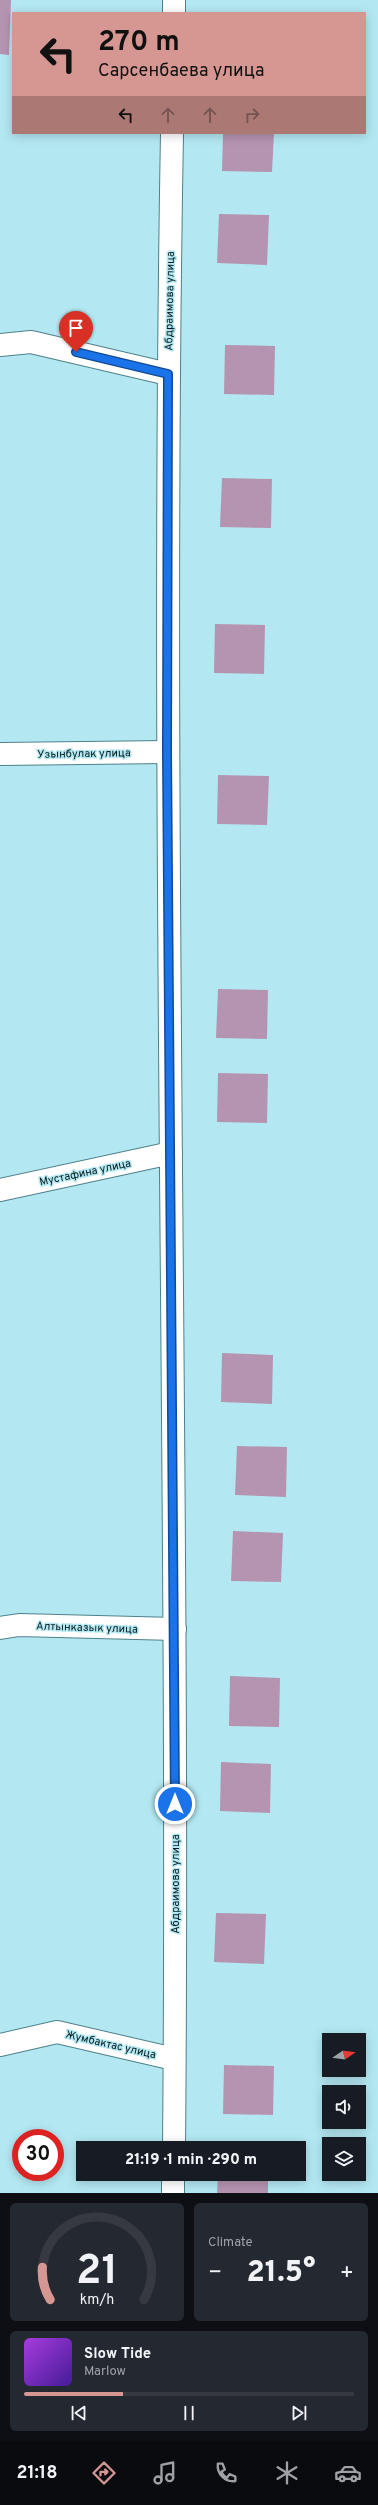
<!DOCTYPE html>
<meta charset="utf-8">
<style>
body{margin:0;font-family:Overpass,sans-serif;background:#242831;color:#f1f3f6;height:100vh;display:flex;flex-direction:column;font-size:15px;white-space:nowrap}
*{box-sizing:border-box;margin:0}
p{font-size:13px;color:#9ea1a6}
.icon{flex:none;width:22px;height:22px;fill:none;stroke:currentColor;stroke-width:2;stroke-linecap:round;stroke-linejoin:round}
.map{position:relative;height:2193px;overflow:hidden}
.sheet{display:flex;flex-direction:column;gap:10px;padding:10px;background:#0d0f14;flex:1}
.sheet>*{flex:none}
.hud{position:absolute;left:12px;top:12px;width:354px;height:122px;border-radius:0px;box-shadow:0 2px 10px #0003;background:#d69792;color:#111;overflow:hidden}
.needle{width:26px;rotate:77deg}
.buttons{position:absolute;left:322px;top:2033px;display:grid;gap:8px}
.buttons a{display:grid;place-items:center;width:44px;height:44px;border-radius:0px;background:#171b24;box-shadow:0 2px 10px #0003;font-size:20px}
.speed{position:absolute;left:12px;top:2129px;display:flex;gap:8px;font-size:20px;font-weight:700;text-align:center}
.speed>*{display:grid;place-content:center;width:52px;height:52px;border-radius:50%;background:#171b24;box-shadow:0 2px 10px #0003;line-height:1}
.speed .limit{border:6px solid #d22;background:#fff;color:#111}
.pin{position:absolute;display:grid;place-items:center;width:34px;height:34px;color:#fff;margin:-41px -17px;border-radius:50% 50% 50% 0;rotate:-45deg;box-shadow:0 0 4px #0007}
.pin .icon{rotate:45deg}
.me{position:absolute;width:44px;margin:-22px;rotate:0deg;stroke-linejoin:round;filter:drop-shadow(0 0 3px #0008)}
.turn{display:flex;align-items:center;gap:14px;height:84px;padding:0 20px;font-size:18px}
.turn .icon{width:52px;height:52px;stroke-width:2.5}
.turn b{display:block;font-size:28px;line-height:34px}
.lanes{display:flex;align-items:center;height:38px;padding:0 20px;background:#0003;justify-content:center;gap:20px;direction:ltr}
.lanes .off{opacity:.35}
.big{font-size:30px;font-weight:800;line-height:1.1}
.sheet .widget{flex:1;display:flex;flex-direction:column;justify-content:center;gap:6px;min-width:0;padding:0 14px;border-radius:6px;background:#242831}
.sheet .dial{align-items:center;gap:0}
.dial svg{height:104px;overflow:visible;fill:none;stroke:#363941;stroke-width:7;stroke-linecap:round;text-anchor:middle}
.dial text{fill:#f1f3f6;stroke:none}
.song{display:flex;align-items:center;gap:12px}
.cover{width:48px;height:48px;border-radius:6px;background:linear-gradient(135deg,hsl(280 70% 55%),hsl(260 70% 35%))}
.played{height:4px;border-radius:2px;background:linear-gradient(90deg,#d69792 30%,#363941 30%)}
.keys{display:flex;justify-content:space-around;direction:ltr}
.heat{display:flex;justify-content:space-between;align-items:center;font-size:22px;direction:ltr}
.sheet .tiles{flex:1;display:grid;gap:10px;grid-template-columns:1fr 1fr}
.widget:last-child{grid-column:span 2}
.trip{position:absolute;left:76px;top:2141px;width:230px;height:40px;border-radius:0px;background:#171b24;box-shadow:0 2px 10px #0003;font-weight:800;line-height:40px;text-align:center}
.menu{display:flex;height:64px;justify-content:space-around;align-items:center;background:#090b0e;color:#9ea1a6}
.menu .icon{width:28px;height:28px}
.menu .selected{color:#d69792}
.menu b{font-size:18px;color:#f1f3f6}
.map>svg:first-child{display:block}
.building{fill:#b594b1}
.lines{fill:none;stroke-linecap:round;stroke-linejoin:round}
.street-casing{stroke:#4e818a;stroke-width:24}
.street{stroke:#fff;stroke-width:22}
.route-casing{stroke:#114b97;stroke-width:10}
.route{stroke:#1a73e8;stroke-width:7}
.labels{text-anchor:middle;stroke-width:3;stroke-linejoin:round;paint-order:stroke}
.street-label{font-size:11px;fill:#051a1e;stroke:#b3e8f2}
</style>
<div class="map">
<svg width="378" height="2193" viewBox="0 0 378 2193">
<rect width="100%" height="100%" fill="#b3e8f2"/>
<g class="building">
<path d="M0 0H11L9 55 0 54Z"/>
<path d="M223 133H274L272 172 222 171Z"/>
<path d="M219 214 269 215 267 265 217 263Z"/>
<path d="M225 345 275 346 274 395 224 394Z"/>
<path d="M222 478 272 479 271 528 220 527Z"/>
<path d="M215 624 265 625 264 674 214 673Z"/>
<path d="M218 775 269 776 267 825 217 824Z"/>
<path d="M218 989 268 990 267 1039 216 1038Z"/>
<path d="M218 1073 268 1074 267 1123 217 1122Z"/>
<path d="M222 1353 273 1355 272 1404 221 1402Z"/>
<path d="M237 1446 287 1447 286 1497 235 1495Z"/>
<path d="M233 1531 283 1533 281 1582 231 1581Z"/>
<path d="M230 1676 280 1678 279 1727 229 1726Z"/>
<path d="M221 1762 271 1764 270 1813 220 1811Z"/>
<path d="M216 1913 266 1914 264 1964 214 1962Z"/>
<path d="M224 2065 274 2066 273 2115 223 2114Z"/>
<path d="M218 2174H268V2193H217Z"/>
</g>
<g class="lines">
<defs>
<g id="street">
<path d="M174 13V0"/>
<path d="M172 133C160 805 180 1476 174 2148"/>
<path d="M0 345 31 342 168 374"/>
<path d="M0 754 167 752"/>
<path d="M0 1190 171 1153"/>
<path d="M0 1628 19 1625 175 1629"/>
<path d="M0 2045 57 2032 174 2059"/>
<path d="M173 2193V2174"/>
</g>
</defs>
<use href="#street" class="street-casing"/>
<use href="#street" class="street"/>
</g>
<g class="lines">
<defs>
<path id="route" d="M76 352 168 374 167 752 175 1804"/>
</defs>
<use href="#route" class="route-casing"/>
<use href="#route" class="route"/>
</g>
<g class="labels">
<g class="street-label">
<text transform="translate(169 301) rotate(-89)" y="4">Абдраимова улица</text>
<text transform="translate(84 753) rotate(-1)" y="4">Узынбулак улица</text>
<text transform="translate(85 1172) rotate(-12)" y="4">Мустафина улица</text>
<text transform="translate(87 1627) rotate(2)" y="4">Алтынказык улица</text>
<text transform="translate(175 1884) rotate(-90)" y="4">Абдраимова улица</text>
<text transform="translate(111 2044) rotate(13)" y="4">Жумбактас улица</text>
</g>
</g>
</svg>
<div class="buttons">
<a><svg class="needle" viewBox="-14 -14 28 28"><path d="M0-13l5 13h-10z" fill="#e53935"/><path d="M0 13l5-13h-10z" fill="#9ea1a6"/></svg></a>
<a><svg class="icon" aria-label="sound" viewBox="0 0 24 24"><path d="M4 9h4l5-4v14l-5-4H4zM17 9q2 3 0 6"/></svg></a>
<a><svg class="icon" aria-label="layers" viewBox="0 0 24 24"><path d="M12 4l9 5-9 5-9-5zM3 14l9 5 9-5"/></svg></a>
</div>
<div class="speed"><div class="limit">30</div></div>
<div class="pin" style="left:76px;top:352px;background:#d93025"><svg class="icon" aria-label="arrive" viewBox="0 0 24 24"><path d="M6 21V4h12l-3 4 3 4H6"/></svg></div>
<svg class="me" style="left:175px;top:1804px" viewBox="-20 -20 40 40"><circle r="17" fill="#1a73e8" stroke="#fff" stroke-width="3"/><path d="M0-11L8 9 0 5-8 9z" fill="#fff"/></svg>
<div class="trip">21:19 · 1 min · 290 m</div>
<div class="hud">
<div class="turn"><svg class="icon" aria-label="left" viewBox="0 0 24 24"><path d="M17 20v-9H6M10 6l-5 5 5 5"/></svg><div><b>270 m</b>Сарсенбаева улица</div></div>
<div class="lanes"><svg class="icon" aria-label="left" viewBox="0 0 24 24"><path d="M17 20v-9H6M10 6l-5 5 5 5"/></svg><svg class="icon off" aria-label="ahead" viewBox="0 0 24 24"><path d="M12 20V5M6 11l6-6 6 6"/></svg><svg class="icon off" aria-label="ahead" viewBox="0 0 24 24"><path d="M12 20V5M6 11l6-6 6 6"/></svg><svg class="icon off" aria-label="right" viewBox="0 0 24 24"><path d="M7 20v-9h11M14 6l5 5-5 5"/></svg></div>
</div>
</div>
<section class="sheet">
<div class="tiles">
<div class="widget dial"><svg viewBox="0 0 100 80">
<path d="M14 69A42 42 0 1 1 86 69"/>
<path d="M14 69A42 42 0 0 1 8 44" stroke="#d69792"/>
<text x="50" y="56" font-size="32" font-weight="700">21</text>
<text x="50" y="72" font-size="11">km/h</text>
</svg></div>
<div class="widget"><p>Climate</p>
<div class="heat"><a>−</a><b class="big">21.5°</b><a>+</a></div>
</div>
<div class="widget">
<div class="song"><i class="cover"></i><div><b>Slow Tide</b><p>Marlow</p></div></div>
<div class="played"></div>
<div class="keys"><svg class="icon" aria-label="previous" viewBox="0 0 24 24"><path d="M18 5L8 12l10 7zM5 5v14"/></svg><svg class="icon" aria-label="pause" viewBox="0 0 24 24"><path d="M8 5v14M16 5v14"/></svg><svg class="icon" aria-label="next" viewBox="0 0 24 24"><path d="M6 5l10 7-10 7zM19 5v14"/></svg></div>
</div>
</div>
</section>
<nav class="menu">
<b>21:18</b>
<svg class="icon selected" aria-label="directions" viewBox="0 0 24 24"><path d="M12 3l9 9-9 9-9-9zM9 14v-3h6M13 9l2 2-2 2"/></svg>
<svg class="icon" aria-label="music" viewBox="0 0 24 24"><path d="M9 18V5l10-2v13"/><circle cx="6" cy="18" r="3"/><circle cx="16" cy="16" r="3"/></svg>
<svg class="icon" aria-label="phone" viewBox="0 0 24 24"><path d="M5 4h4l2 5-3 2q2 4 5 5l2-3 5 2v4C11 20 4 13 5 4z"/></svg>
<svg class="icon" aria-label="climate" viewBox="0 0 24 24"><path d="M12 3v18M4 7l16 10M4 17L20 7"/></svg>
<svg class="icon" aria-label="car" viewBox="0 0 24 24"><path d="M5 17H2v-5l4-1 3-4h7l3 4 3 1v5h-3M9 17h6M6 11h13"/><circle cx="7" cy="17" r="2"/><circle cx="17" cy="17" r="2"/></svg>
</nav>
